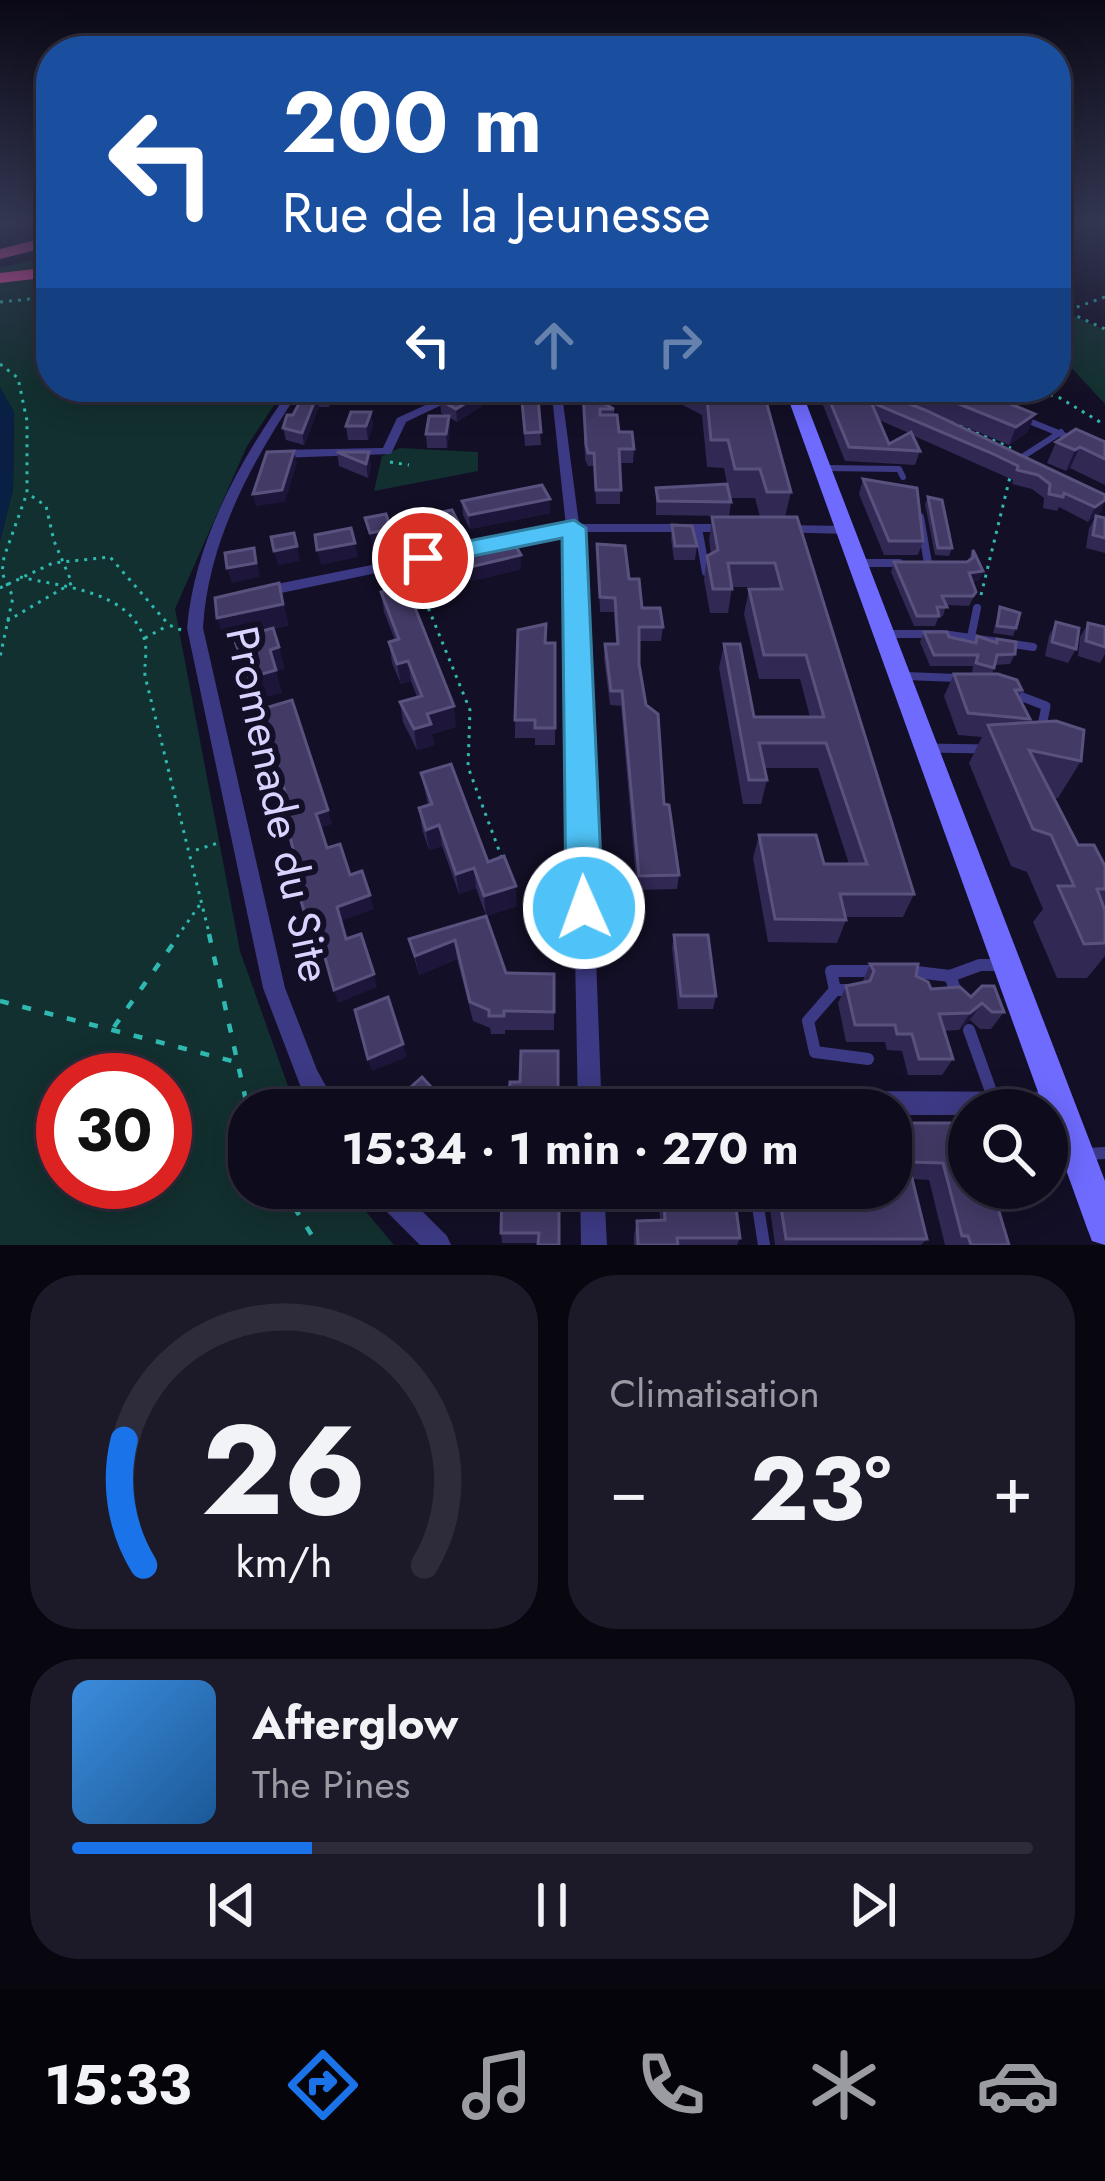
<!DOCTYPE html>
<html lang="fr">
<meta charset="utf-8">
<style>
body{margin:0;font-family:Jost,sans-serif;background:#1c1929;color:#f1f3f6;height:100vh;display:flex;flex-direction:column;font-size:45px;white-space:nowrap}
*{box-sizing:border-box;margin:0}
p{font-size:39px;color:#9b9ba3}
.icon{flex:none;width:66px;height:66px;fill:none;stroke:currentColor;stroke-width:2;stroke-linecap:round;stroke-linejoin:round}
.map{position:relative;height:1245px;overflow:hidden}
.sheet{display:flex;flex-direction:column;gap:30px;padding:30px;background:#08060f;flex:1}
.sheet>*{flex:none}
.top-card{position:absolute;left:36px;top:36px;width:1035px;height:366px;border-radius:48px;box-shadow:0 6px 30px #0003,0 0 0 3px #2e2b3b;background:#1a4fa0;color:#fff;overflow:hidden}
.tools{position:absolute;left:948px;top:1089px;display:grid;gap:24px}
.tools a{display:grid;place-items:center;width:120px;height:120px;border-radius:50%;background:#0e0b1c;box-shadow:0 6px 30px #0003,0 0 0 3px #2e2b3b;font-size:60px}
.speed{position:absolute;left:36px;top:1053px;display:flex;gap:24px;font-size:60px;font-weight:700;text-align:center}
.speed>*{display:grid;place-content:center;width:156px;height:156px;border-radius:50%;background:#0e0b1c;box-shadow:0 6px 30px #0003,0 0 0 3px #2e2b3b;line-height:1}
.speed .limit{border:18px solid #d22;background:#fff;color:#111}
.pin{position:absolute;display:grid;place-items:center;width:102px;height:102px;color:#fff;margin:-51px;border:6px solid #fff;border-radius:50%;box-shadow:0 3px 12px #0007}
.me{position:absolute;width:132px;margin:-66px;rotate:358deg;stroke-linejoin:round;filter:drop-shadow(0 0 9px #0008)}
.turn{display:flex;align-items:center;gap:42px;height:252px;padding:0 48px;font-size:54px}
.turn .icon{width:156px;height:156px;stroke-width:2.5}
.turn b{display:block;font-size:84px;line-height:102px}
.lanes{display:flex;align-items:center;height:114px;padding:0 48px;background:#0003;justify-content:center;gap:60px;direction:ltr}
.lanes .off{opacity:.35}
.big{font-size:90px;font-weight:700;line-height:1.1}
.sheet .widget{flex:1;display:flex;flex-direction:column;justify-content:center;gap:18px;min-width:0;padding:0 42px;border-radius:48px;background:#1c1929}
.sheet .dial{align-items:center;gap:0}
.dial svg{height:312px;overflow:visible;fill:none;stroke:#2e2b3b;stroke-width:7;stroke-linecap:round;text-anchor:middle}
.dial text{fill:#f1f3f6;stroke:none}
.song{display:flex;align-items:center;gap:36px}
.cover{width:144px;height:144px;border-radius:18px;background:linear-gradient(135deg,hsl(210 70% 55%),hsl(210 70% 35%))}
.played{height:12px;border-radius:6px;background:linear-gradient(90deg,#1a73e8 25%,#2e2b3b 25%)}
.keys{display:flex;justify-content:space-around;direction:ltr}
.heat{display:flex;justify-content:space-between;align-items:center;font-size:66px;direction:ltr}
.sheet .tiles{flex:1;display:grid;gap:30px;grid-template-columns:1fr 1fr}
.widget:last-child{grid-column:span 2}
.trip{position:absolute;left:228px;top:1089px;width:684px;height:120px;border-radius:48px;background:#0e0b1c;box-shadow:0 6px 30px #0003,0 0 0 3px #2e2b3b;font-weight:700;line-height:120px;text-align:center}
.menu{display:flex;height:192px;justify-content:space-around;align-items:center;background:#06040b;color:#9b9ba3}
.menu .icon{width:84px;height:84px}
.menu .current{color:#1a73e8}
.menu b{font-size:54px;color:#f1f3f6}
.map>svg:first-child{display:block}
.green{fill:#12302f;fill-rule:evenodd}
.water{fill:#0a1f44}
.lines{fill:none;stroke-linecap:round;stroke-linejoin:round}
.path-far1{stroke:#2fb8b0;stroke-width:3;stroke-dasharray:3 6;stroke-linecap:butt}
.path{stroke:#2fb8b0;stroke-width:4.5;stroke-dasharray:9 14;stroke-linecap:butt}
.service-far3{stroke:#3d3a85;stroke-width:6}
.service-far2{stroke:#3d3a85;stroke-width:8}
.service-far1{stroke:#3d3a85;stroke-width:9}
.service{stroke:#3d3a85;stroke-width:12}
.minor{fill:#3d3a85;fill-rule:evenodd}
.secondary{fill:#6f6bff;fill-rule:evenodd}
.motorway{fill:#ff4fa3;fill-rule:evenodd}
.wall{fill:#312854;fill-rule:evenodd}
.shaded-wall{fill:#1d163a}
.building{fill:#433a66;stroke:#5a527e;stroke-width:3}
.route{fill:#4fc3f7;stroke:#337fa1;stroke-width:3}
.labels{text-anchor:middle;stroke-width:12;stroke-linejoin:round;paint-order:stroke}
.street-label{font-size:45px;fill:#d9d4ff;stroke:#130f26}
</style>
<div class="map">
<svg width="1105" height="1245" viewBox="0 0 1105 1245">
<rect width="100%" height="100%" fill="#130f26"/>
<g class="green">
<path d="M51 256V387H286L247 446 175 609 240 951 288 1086 302 1110H249V1188H346L394 1245H0V541L13 489 14 412 0 388V268ZM63 1080H165V1182H63Z"/>
<path d="M1056 308 1105 330V404L1056 351Z"/>
<path d="M400 448 478 452V471L374 491 382 456Z"/>
</g>
<path class="water" d="M0 388 14 412 13 489 0 541Z"/>
<g class="lines">
<g class="path-far1">
<path d="M0 224 12 222"/>
<path d="M1105 297 1066 311 1105 329"/>
<path d="M0 302 51 297"/>
<path d="M0 364 18 378 27 421V493L4 557 2 573 13 597 0 657"/>
<path d="M1033 389 1060 398 1105 425"/>
<path d="M943 418 1011 448"/>
<path d="M390 462 409 465"/>
<path d="M20 577C62 587 128 590 144 638 148 650 144 663 145 676L210 937"/>
<path d="M0 588 53 563 110 557 169 625 181 630"/>
<path d="M981 595 1010 477"/>
<path d="M425 600 470 710 468 767 503 861"/>
<path d="M7 621 72 583 54 541 46 506 27 493"/>
<path d="M145 638 167 626"/>
<path d="M196 850 221 842"/>
<path d="M177 937 201 903"/>
</g>
<g class="path">
<path d="M209 934 249 1114"/>
<path d="M0 1001 236 1062"/>
<path d="M114 1027 180 934"/>
<path d="M282 1188 318 1245"/>
</g>
<g class="service-far3">
<path d="M994 406 995 399 1022 387"/>
<path d="M1024 419 1071 438"/>
<path d="M1019 459 1061 432"/>
<path d="M825 468 899 469 903 477"/>
</g>
<g class="service-far2">
<path d="M920 517 928 563"/>
<path d="M698 528 706 572"/>
<path d="M860 563H899"/>
<path d="M417 581 430 578 423 558"/>
<path d="M886 634H943L1033 647"/>
<path d="M971 637 977 608"/>
<path d="M906 676 957 678"/>
</g>
<g class="service-far1">
<path d="M1012 693 1046 706 1042 726"/>
<path d="M929 748 986 749"/>
</g>
<g class="service">
<path d="M908 971 950 976"/>
<path d="M835 990 831 971H875"/>
<path d="M854 990H835L808 1021 815 1052 868 1059"/>
<path d="M958 997 950 976 980 965H1001"/>
<path d="M969 1030 993 1097"/>
<path d="M1086 1154 1105 1153"/>
<path d="M755 1188 764 1245"/>
</g>
<g class="minor">
<path d="M292 387H302C253 459 208 540 203 628L285 988 317 1070 339 1110H314L300 1085 263 988 187 628C195 539 241 458 292 387Z"/>
<path d="M465 387H479L406 422 391 454 278 458 272 454 278 450 383 448 397 418Z"/>
<path d="M551 387H561L579 524H729L736 528 729 532H580L601 1090 1059 1092 1067 1096 1071 1104 1067 1112 1059 1116H1047V1110H969V1115H891V1110H578L567 533 262 597 255 592 262 587 566 526Z"/>
<path d="M783 525 846 526 853 530 846 534 778 532 776 529Z"/>
<path d="M369 1188H399L447 1236 451 1245H420L372 1197Z"/>
<path d="M580 1188H604L607 1245H581Z"/>
</g>
<path class="secondary" d="M784 387H800L1105 1181V1245L1092 1241 1087 1228Z"/>
<g class="motorway">
<path d="M51 236V246L0 259V249Z"/>
<path d="M51 267V277L0 283V273Z"/>
</g>
</g>
<g class="wall">
<path d="M308 387H345L329 407H319L304 445 286 440 283 428Z"/>
<path d="M408 387H454L429 399Z"/>
<path d="M498 387H537L541 445 525 446 522 403 498 391Z"/>
<path d="M583 387H600V402L614 409V415L619 432 634 449 633 463H620V504H596L594 466H588L585 459 583 392 591 397Z"/>
<path d="M670 387H752L791 492 785 517 914 894 903 917H846V920L837 943 768 942 753 858 759 835 824 864H849L818 768H764L767 780 761 804H743L719 668 724 644 754 717H810L800 679H759L744 614 749 589H771L770 587H732L728 613H710L704 580 707 556 711 554 709 540 712 517H760L755 498H730L724 468 707 467 702 415 669 398Z"/>
<path d="M809 387H867L904 402 870 387H969L1028 432 1009 445 937 415 1102 511 1096 516 1105 518V553L1086 548 1089 528 1096 516 1088 522 1059 507 1057 511 1043 508 1044 498 1032 489 1012 484 1013 480 912 435 920 451 915 465 845 461 821 400 812 396ZM879 420 909 433 889 444Z"/>
<path d="M440 400 482 406 457 422 449 417 450 429 447 448H427L426 434 447 416 441 413Z"/>
<path d="M371 412 373 426 368 440H348L346 426Z"/>
<path d="M1056 442H1105V485L1070 468 1066 471 1047 463Z"/>
<path d="M337 452 371 465 368 478 339 466Z"/>
<path d="M863 479 923 541 918 555H884L859 494Z"/>
<path d="M656 488 731 502 729 516 656 515Z"/>
<path d="M928 497 952 548 949 556 935 555 925 504Z"/>
<path d="M550 499V513L470 529 463 515 462 501Z"/>
<path d="M672 525 697 546 695 560H674L671 539Z"/>
<path d="M597 544 629 579 642 608 663 627 661 641H639V664L664 804 679 875 677 889 637 890 621 706 610 705 604 659 605 644H616L614 612H600Z"/>
<path d="M973 550 983 571 979 580 972 582 976 592 969 606 946 605 943 616H939L935 626H914L891 572 894 562H967Z"/>
<path d="M464 553 521 569 471 581 465 567Z"/>
<path d="M381 592 456 727 432 734 434 745 417 750 403 722 400 702 417 697 411 681 401 684 392 663 389 642 395 640 384 612Z"/>
<path d="M1000 607 1016 628 1013 636 993 633Z"/>
<path d="M1056 622 1076 649 1068 663 1045 656 1049 636Z"/>
<path d="M1088 623 1105 627V654L1100 663 1078 656 1080 637Z"/>
<path d="M924 632 974 643 977 636 996 642 997 639 1015 654 1010 664 995 665 992 674 1022 690 1019 697 1030 719 1028 723 1081 761 1058 798H1054L1078 845 1105 866V956L1087 978H1057L1033 922 1043 909 1027 872 1011 866 969 763 982 737 958 735 944 696 954 674 972 673 973 666H930L920 642Z"/>
<path d="M546 643H555V745H535V738H515V720Z"/>
<path d="M421 773 488 862 517 906 486 916 476 888 459 894 442 846 429 850 422 829 419 808 428 805Z"/>
<path d="M486 916 506 973 554 974V1030H505V1034H491L490 1028 473 1021 457 959 419 975 409 939Z"/>
<path d="M674 935 716 996 713 1009H678L672 948Z"/>
<path d="M870 964 916 976 931 989 971 997 1004 1012 991 1029H980L970 1020 959 1030 944 1031 953 1059 942 1075H908L902 1051 887 1050 885 1042H846L838 1003 846 986 862 983Z"/>
<path d="M558 1051V1110H510L509 1099 520 1082Z"/>
<path d="M891 1123H969L1009 1245H945L929 1180 912 1179 927 1239 921 1245H775L767 1188H891Z"/>
<path d="M559 1188 539 1243H502L501 1233Z"/>
<path d="M658 1188H691L693 1208 740 1238 737 1245H634V1235L637 1221 660 1220Z"/>
</g>
<g class="shaded-wall">
<path d="M334 387H345L329 407 327 396Z"/>
<path d="M427 387H454L429 399Z"/>
<path d="M481 394 482 406 457 422 456 409Z"/>
<path d="M317 395 319 407 304 445 302 433Z"/>
<path d="M371 412 373 426 368 440 366 426Z"/>
<path d="M1035 414 1028 432 1009 445 1016 427Z"/>
<path d="M449 416 450 429 447 448 446 434Z"/>
<path d="M1080 447 1070 468 1066 471 1075 450Z"/>
<path d="M294 451 297 463 285 502 256 506 253 494Z"/>
<path d="M369 452 371 465 368 478 366 464Z"/>
<path d="M550 499V513L470 529 469 515Z"/>
<path d="M1105 500 1102 511 1088 522 1095 507Z"/>
<path d="M458 522 459 536 408 547 406 532Z"/>
<path d="M391 529 394 543 372 548 370 533Z"/>
<path d="M355 543 358 557 321 565 317 550Z"/>
<path d="M297 546 300 561 278 565 274 551Z"/>
<path d="M254 548 260 577 232 583 227 568Z"/>
<path d="M521 555V569L471 581 470 567Z"/>
<path d="M983 571 979 580 965 583 969 573Z"/>
<path d="M279 583 289 626 224 640 217 618Z"/>
<path d="M279 647 285 669 276 672 270 650Z"/>
<path d="M408 661 411 681 401 684 397 664Z"/>
<path d="M276 670 282 693 256 700 249 678Z"/>
<path d="M454 706 456 727 432 734 434 745 417 750 414 729 427 714Z"/>
<path d="M328 810 332 824 321 828 316 814Z"/>
<path d="M439 825 442 846 429 850 426 830Z"/>
<path d="M474 868 476 888 459 894 456 874Z"/>
<path d="M516 886 517 906 486 916 484 896Z"/>
<path d="M370 895 374 909 341 921 337 907Z"/>
<path d="M316 925 321 939 313 942 309 928Z"/>
<path d="M455 940 457 959 419 975 415 956Z"/>
<path d="M374 974 377 987 338 1003 334 990Z"/>
<path d="M982 1003 970 1020 959 1030 970 1013Z"/>
<path d="M403 1044 407 1057 372 1071 368 1059Z"/>
<path d="M463 1188H473L463 1202 461 1191Z"/>
</g>
<g class="building">
<path d="M308 387H334L327 396 317 395 302 433 283 428 287 415H293Z"/>
<path d="M464 387H478L481 394 456 409 440 400Z"/>
<path d="M514 387H537L541 432 525 433 521 391Z"/>
<path d="M703 387H752L763 390 791 492H767L760 469H735L728 440H711L706 388Z"/>
<path d="M824 387H867L925 410 1105 495V500L1095 507 1064 493 1063 497 1049 494 1050 484 1038 475 1017 470 1018 466 989 452 871 402 889 444 911 432 920 451 849 447Z"/>
<path d="M917 387H969L1035 414 1016 427Z"/>
<path d="M583 392 614 409H600V415H617L619 432H632L634 449H619L621 490H596L594 453H588L586 445Z"/>
<path d="M351 412H371L366 426H346Z"/>
<path d="M429 416H449L446 434H426Z"/>
<path d="M1076 429 1105 442V459L1080 447 1075 450 1056 442Z"/>
<path d="M294 451 282 490 253 494 267 452Z"/>
<path d="M337 452H369L366 464Z"/>
<path d="M863 479 917 488 923 541H889Z"/>
<path d="M727 484 731 502 658 501 656 488Z"/>
<path d="M542 485 550 499 469 515 462 501Z"/>
<path d="M928 497 942 500 952 548H938Z"/>
<path d="M452 510 458 522 406 532 402 520Z"/>
<path d="M386 514 391 529 370 533 365 518Z"/>
<path d="M1096 516 1105 518V538L1093 535Z"/>
<path d="M712 517H797L914 894H840L846 920 775 919 759 835H816L824 864H867L826 743H759L767 780H749L724 644H740L754 717H824L806 655H764L749 589H782L775 563H728L732 589H713L707 556 718 550Z"/>
<path d="M672 525 692 526 697 546H675Z"/>
<path d="M351 528 355 543 317 550 315 535Z"/>
<path d="M294 533 297 546 274 551 271 537Z"/>
<path d="M513 541 521 555 470 567 464 553Z"/>
<path d="M597 544 625 546 629 579H639L642 608H660L663 627H639V664L646 705 658 714 664 804 669 805 679 875 639 876 622 691H611L605 644H618L615 598 600 597Z"/>
<path d="M254 548 256 563 227 568 225 553Z"/>
<path d="M973 550 983 571 969 573 976 592 973 596H942L947 607H937L939 616H917L894 562H967L973 558Z"/>
<path d="M279 583 283 604 217 618 215 598Z"/>
<path d="M406 585 454 706 427 714 431 724 414 729 400 702 422 696 408 661 397 664 389 642 399 639 381 592Z"/>
<path d="M1000 607 1020 613 1016 628 997 626Z"/>
<path d="M1056 622 1079 628 1076 649 1052 642Z"/>
<path d="M1088 623 1105 627V647L1086 641Z"/>
<path d="M546 624 545 643H555V728H535V720H515L518 630Z"/>
<path d="M273 628 279 647 270 650 276 670 249 678 234 639Z"/>
<path d="M924 632H947L949 637 976 643 977 636 997 643V639L1016 642 1015 654 997 655 994 668 976 663 978 655H934Z"/>
<path d="M954 674H998L1017 680 1022 690H1015L1030 719 968 713Z"/>
<path d="M292 700 328 810 316 814 327 848 340 844 350 875 362 871 370 895 337 907 346 939 361 934 374 974 334 990 316 925 309 928 299 894 305 892 278 794 285 792 262 709Z"/>
<path d="M1056 721 1084 730 1081 761 1029 750 1078 845H1094L1105 866V889H1097L1105 911V943L1084 944 1058 886H1074L1051 835 1033 829 988 725Z"/>
<path d="M451 764 488 862 504 856 516 886 484 896 474 868 456 874 439 825 426 830 419 808 432 804 421 773Z"/>
<path d="M486 916 506 973 554 974V1012L504 1011V1016H489V1010L470 1002 455 940 415 956 409 939Z"/>
<path d="M674 935H708L716 996H681Z"/>
<path d="M870 964H918L916 976 928 982 931 989 960 987 971 997 982 986H994L1004 1012H992L982 1003 970 1013 939 1014 953 1059H919L912 1034H897L895 1025H855L846 986 870 981 874 971Z"/>
<path d="M388 997 403 1044 368 1059 355 1010Z"/>
<path d="M521 1051H558V1099H509L510 1082H520Z"/>
<path d="M422 1077 452 1110H397L392 1104Z"/>
<path d="M891 1123H969V1188H992L1009 1245H971L968 1236H962L943 1163 908 1162 927 1239H786L778 1188H891Z"/>
<path d="M502 1188H559V1245H538L539 1233H501Z"/>
<path d="M663 1188H691L693 1208H736L740 1238H677L678 1245H638L637 1221 665 1220Z"/>
</g>
<linearGradient id="sky" x2="0" y2="1"><stop stop-color="#0a0815"/><stop offset="0.56" stop-color="#333752"/><stop offset="1" stop-color="#333752" stop-opacity="0"/></linearGradient>
<rect width="1105" height="396" fill="url(#sky)"/>
<path class="route" d="M574 520 586 528 603 908 597 920 584 925 572 920 566 908 562 538 423 566 410 558 423 550Z"/>
<g class="labels">
<g class="street-label">
<text transform="translate(279 804) rotate(78)" y="16">Promenade du Site</text>
</g>
</g>
</svg>
<div class="tools">
<a><svg class="icon" aria-label="search" viewBox="0 0 24 24"><circle cx="10" cy="10" r="6"/><path d="M15 15l6 6"/></svg></a>
</div>
<div class="speed"><div class="limit">30</div></div>
<div class="pin" style="left:423px;top:558px;background:#d93025"><svg class="icon" aria-label="arrive" viewBox="0 0 24 24"><path d="M6 21V4h12l-3 4 3 4H6"/></svg></div>
<svg class="me" style="left:584px;top:908px" viewBox="-20 -20 40 40"><circle r="17" fill="#4fc3f7" stroke="#fff" stroke-width="3"/><path d="M0-11L8 9 0 5-8 9z" fill="#fff"/></svg>
<div class="trip">15:34 · 1 min · 270 m</div>
<div class="top-card">
<div class="turn"><svg class="icon" aria-label="left" viewBox="0 0 24 24"><path d="M17 20v-9H6M10 6l-5 5 5 5"/></svg><div><b>200 m</b>Rue de la Jeunesse</div></div>
<div class="lanes"><svg class="icon" aria-label="left" viewBox="0 0 24 24"><path d="M17 20v-9H6M10 6l-5 5 5 5"/></svg><svg class="icon off" aria-label="ahead" viewBox="0 0 24 24"><path d="M12 20V5M6 11l6-6 6 6"/></svg><svg class="icon off" aria-label="right" viewBox="0 0 24 24"><path d="M7 20v-9h11M14 6l5 5-5 5"/></svg></div>
</div>
</div>
<section class="sheet">
<div class="tiles">
<div class="widget dial"><svg viewBox="0 0 100 80">
<path d="M14 69A42 42 0 1 1 86 69"/>
<path d="M14 69A42 42 0 0 1 9 37" stroke="#1a73e8"/>
<text x="50" y="56" font-size="32" font-weight="700">26</text>
<text x="50" y="72" font-size="11">km/h</text>
</svg></div>
<div class="widget"><p>Climatisation</p>
<div class="heat"><a>−</a><b class="big">23°</b><a>+</a></div>
</div>
<div class="widget">
<div class="song"><i class="cover"></i><div><b>Afterglow</b><p>The Pines</p></div></div>
<div class="played"></div>
<div class="keys"><svg class="icon" aria-label="previous" viewBox="0 0 24 24"><path d="M18 5L8 12l10 7zM5 5v14"/></svg><svg class="icon" aria-label="pause" viewBox="0 0 24 24"><path d="M8 5v14M16 5v14"/></svg><svg class="icon" aria-label="next" viewBox="0 0 24 24"><path d="M6 5l10 7-10 7zM19 5v14"/></svg></div>
</div>
</div>
</section>
<nav class="menu">
<b>15:33</b>
<svg class="icon current" aria-label="directions" viewBox="0 0 24 24"><path d="M12 3l9 9-9 9-9-9zM9 14v-3h6M13 9l2 2-2 2"/></svg>
<svg class="icon" aria-label="music" viewBox="0 0 24 24"><path d="M9 18V5l10-2v13"/><circle cx="6" cy="18" r="3"/><circle cx="16" cy="16" r="3"/></svg>
<svg class="icon" aria-label="phone" viewBox="0 0 24 24"><path d="M5 4h4l2 5-3 2q2 4 5 5l2-3 5 2v4C11 20 4 13 5 4z"/></svg>
<svg class="icon" aria-label="climate" viewBox="0 0 24 24"><path d="M12 3v18M4 7l16 10M4 17L20 7"/></svg>
<svg class="icon" aria-label="car" viewBox="0 0 24 24"><path d="M5 17H2v-5l4-1 3-4h7l3 4 3 1v5h-3M9 17h6M6 11h13"/><circle cx="7" cy="17" r="2"/><circle cx="17" cy="17" r="2"/></svg>
</nav>
